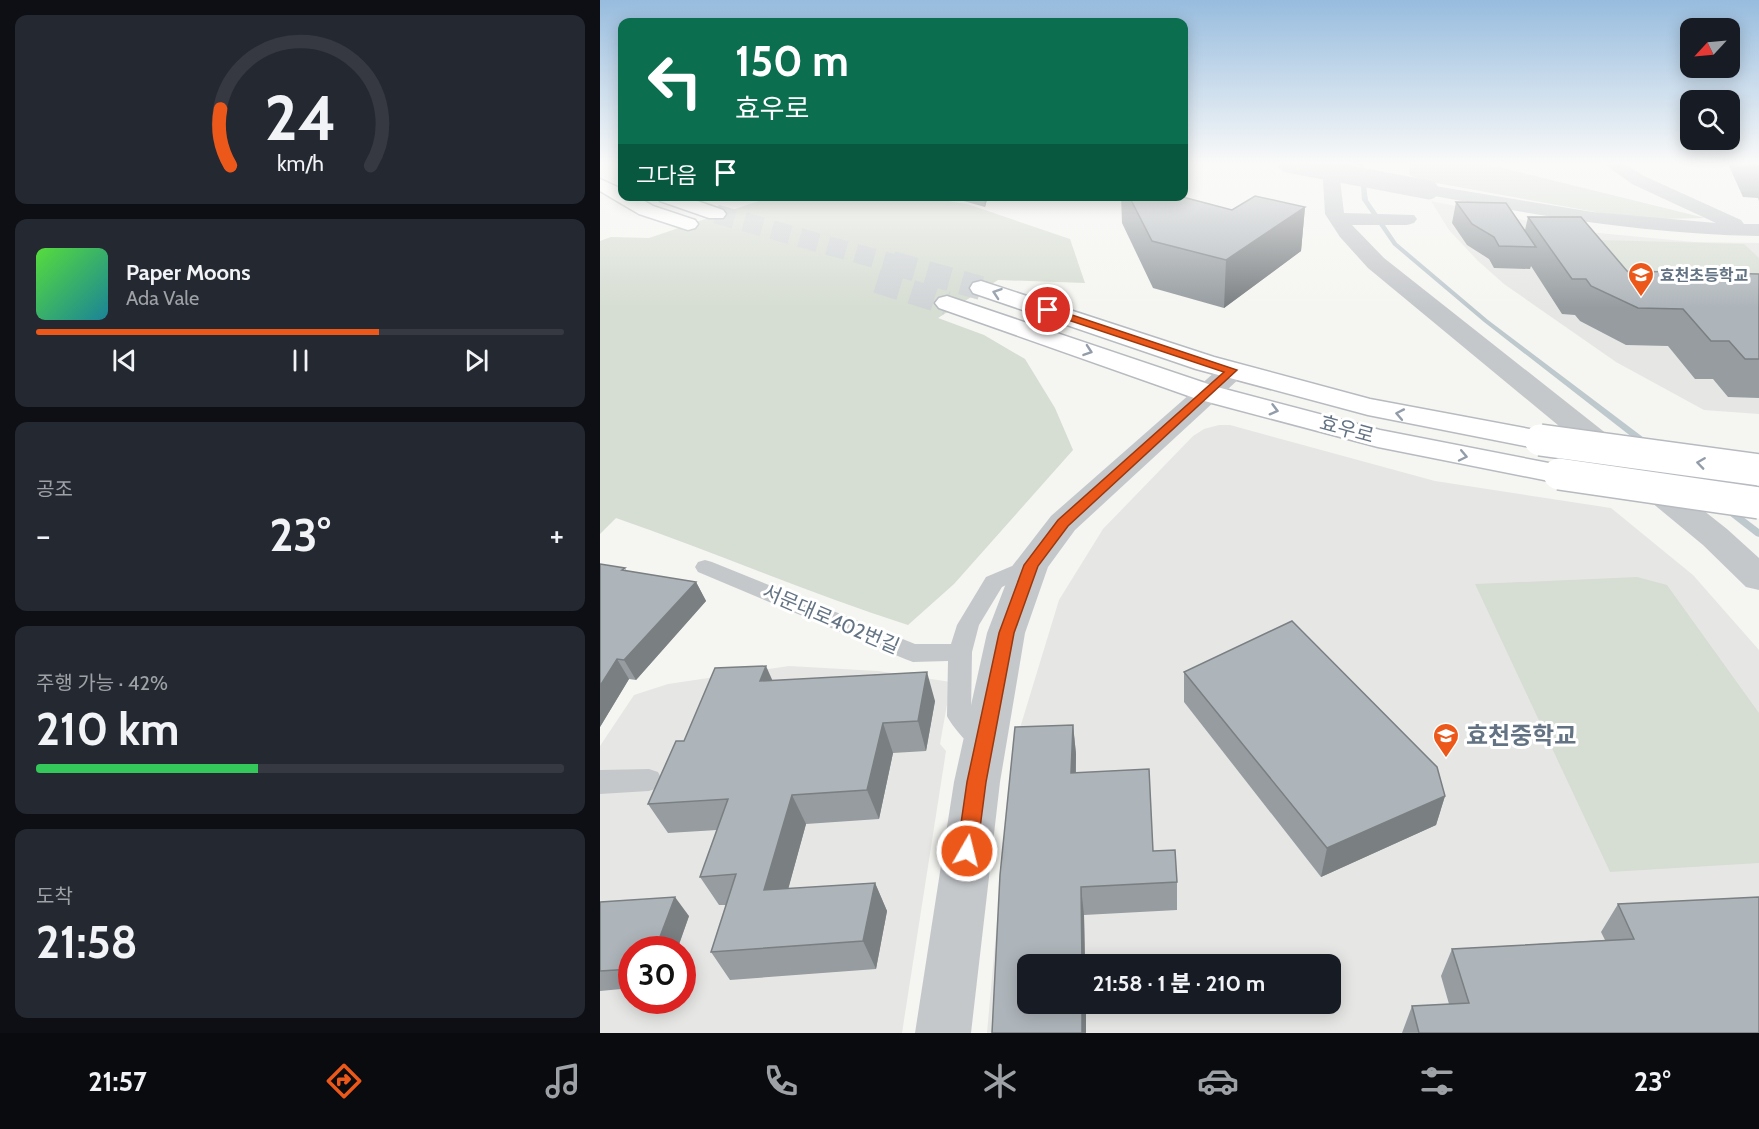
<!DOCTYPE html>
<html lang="ko">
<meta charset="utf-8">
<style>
body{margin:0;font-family:Cabin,"Noto Sans KR",sans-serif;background:#242831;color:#f1f3f6;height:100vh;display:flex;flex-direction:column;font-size:22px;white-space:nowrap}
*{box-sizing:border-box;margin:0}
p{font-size:20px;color:#9ea1a6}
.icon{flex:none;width:33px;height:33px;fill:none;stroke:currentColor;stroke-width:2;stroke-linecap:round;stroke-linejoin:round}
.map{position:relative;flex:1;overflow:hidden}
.panel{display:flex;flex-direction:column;gap:15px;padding:15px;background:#0d0f14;width:600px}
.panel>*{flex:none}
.banner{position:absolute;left:18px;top:18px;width:570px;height:183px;border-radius:12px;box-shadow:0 3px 15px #0003;background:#0b6e4f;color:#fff;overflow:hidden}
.needle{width:39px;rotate:244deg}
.tools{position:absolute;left:1080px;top:18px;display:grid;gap:12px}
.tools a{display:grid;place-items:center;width:60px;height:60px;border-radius:12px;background:#171b24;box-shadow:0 3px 15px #0003;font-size:30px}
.speed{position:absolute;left:18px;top:936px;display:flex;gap:12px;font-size:30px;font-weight:700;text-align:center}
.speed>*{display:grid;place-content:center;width:78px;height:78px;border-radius:50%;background:#171b24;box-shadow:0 3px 15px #0003;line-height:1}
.speed .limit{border:9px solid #d22;background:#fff;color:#111}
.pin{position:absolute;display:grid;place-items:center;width:51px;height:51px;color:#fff;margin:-26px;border:3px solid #fff;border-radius:50%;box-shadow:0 2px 6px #0007}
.me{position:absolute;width:66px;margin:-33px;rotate:8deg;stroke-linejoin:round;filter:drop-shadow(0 0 4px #0008)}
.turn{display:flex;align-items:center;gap:21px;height:126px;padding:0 18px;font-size:27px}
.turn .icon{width:78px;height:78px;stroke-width:2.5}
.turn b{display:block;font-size:42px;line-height:51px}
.then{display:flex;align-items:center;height:57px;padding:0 18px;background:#0003;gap:12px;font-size:22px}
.big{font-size:45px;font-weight:800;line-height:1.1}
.panel .tile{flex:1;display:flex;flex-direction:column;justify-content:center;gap:9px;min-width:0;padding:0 21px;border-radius:12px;background:#242831}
.panel .dial{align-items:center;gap:0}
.dial svg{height:156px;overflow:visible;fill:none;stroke:#363941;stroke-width:7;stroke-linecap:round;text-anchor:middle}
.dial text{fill:#f1f3f6;stroke:none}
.song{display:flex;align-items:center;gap:18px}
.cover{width:72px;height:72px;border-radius:9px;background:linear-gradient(135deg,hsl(110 70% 55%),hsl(190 70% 35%))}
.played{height:6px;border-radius:3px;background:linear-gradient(90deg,#ec581a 65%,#363941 65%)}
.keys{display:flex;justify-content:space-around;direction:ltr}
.heat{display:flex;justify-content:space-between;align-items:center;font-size:33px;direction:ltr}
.charge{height:9px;border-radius:4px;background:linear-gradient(90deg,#34c759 42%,#363941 0)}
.trip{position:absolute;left:417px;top:954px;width:324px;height:60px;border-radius:12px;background:#171b24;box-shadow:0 3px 15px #0003;font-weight:800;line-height:60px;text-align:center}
.dock{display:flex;height:96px;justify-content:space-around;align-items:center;background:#090b0e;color:#9ea1a6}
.dock .icon{width:42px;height:42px}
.dock .on{color:#ec581a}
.dock b{font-size:27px;color:#f1f3f6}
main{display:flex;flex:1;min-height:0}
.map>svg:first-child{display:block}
.built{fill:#e6e7e5;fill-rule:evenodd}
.green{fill:#d6ddd2}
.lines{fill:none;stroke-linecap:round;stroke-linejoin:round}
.stream{fill:#bec9ce;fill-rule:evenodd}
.secondary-tunnel-far1{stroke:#d0d4d6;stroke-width:19;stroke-dasharray:19 10;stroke-linecap:butt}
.secondary-tunnel{stroke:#d0d4d6;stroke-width:24;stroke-dasharray:24 12;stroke-linecap:butt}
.secondary-casing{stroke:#b7bbc0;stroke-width:3}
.lane{fill:#c5c8cb;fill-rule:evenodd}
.street{fill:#c5c8cb;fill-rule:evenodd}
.secondary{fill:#fff;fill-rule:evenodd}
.secondary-bridge-casing{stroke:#b7bbc0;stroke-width:34;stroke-linecap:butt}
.street-bridge{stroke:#c5c8cb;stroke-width:19}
.secondary-bridge{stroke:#fff;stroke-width:31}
.wall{fill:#969ca0}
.shaded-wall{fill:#7a7f82}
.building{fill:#aeb5ba;stroke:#7a7f82;stroke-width:1.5}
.oneway{stroke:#929da9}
.route{fill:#ec581a;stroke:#993911;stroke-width:1.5}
.labels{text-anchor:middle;stroke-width:6;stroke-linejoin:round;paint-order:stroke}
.far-poi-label{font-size:16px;font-weight:bold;fill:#637384;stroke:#fff;text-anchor:start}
.street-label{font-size:20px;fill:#637384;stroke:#fff}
.near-poi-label{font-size:24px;font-weight:bold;fill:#637384;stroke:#fff;text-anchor:start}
</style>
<main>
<section class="panel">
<div class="tile dial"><svg viewBox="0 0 100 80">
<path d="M14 69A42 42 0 1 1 86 69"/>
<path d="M14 69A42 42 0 0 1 9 40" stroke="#ec581a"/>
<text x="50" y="56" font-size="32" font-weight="700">24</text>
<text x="50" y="72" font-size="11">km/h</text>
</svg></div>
<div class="tile">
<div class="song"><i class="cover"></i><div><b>Paper Moons</b><p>Ada Vale</p></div></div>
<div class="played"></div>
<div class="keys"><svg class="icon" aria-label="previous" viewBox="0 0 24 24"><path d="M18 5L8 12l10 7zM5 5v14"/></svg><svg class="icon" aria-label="pause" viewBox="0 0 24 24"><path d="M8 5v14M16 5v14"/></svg><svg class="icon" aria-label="next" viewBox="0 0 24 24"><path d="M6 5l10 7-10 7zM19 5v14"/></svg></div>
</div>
<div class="tile"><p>공조</p>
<div class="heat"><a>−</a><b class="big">23°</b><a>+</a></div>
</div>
<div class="tile"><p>주행 가능 · 42%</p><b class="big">210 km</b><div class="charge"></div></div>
<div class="tile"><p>도착</p><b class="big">21:58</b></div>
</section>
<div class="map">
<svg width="1159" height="1033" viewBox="0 0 1159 1033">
<rect width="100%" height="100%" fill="#f5f5f1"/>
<g class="built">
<path d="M831 201 977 231 1094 242 1159 243V414L1104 410 1016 362 904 284 877 260 849 230Z"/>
<path d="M619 425H630L835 481 1011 508 1093 575 1159 650V1033H387L412 754 459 600 503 529 593 436 604 429ZM428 964H730V1004H428Z"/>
<path d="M189 666 278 671 351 682 340 744 346 751 302 1033H0V746L34 695 68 684ZM32 950H82V1000H32Z"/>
</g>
<g class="green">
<path d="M810 163H883L1105 218 1056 219 1001 213 825 181 809 175Z"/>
<path d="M193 196 323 197 367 204 470 239 485 283 398 280 338 318 384 335 425 359 455 408 473 450 354 584 308 625C209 593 114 552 16 518L0 534V241L11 237 49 238 165 199Z"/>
<path d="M1000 240 1144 244 1159 258V296L1040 292Z"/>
<path d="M1037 577 1067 585 1159 713V863L1010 872 875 584Z"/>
</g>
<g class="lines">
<g class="stream">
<path d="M759 163H763L768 200 797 243 888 320 1052 444 1053 446 1052 448H1046L884 322 793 245 762 200Z"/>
<path d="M1127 506 1130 507 1159 529V537L1156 536 1124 511 1123 509 1124 507Z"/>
</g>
<path class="secondary-tunnel-far1" d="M116 214 298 265"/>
<g class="secondary-tunnel">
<path d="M292 263 381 288"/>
<path d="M277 281 347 303"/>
</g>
<defs>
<g id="secondary">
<path d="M0 179 22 189V196H36L53 206 95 220 98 224 95 228 88 230 39 214 0 191Z"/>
<path d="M57 196H83L123 210 126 214 123 218H109L60 201Z"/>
<path d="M381 281 614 357 770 399 940 431 950 434 955 440 950 446 940 449 768 415 596 369 373 293 370 288 373 283Z"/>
<path d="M347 296 617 387 780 430 959 465 970 467 975 474 970 481 959 483 778 447 597 399 339 308 335 303 339 298Z"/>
</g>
</defs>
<use href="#secondary" class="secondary-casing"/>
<g class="lane">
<path d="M431 558 438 560 441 565 438 570 402 587 379 625 372 652 371 712 393 734 397 741 393 748C391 749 385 751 383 751 372 751 351 725 347 716L348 661 313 662 305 659 98 572 95 567 98 562 105 560 112 562 315 644H351L357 625 386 577Z"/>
<path d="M49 769 58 772 62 780 58 788 49 791 0 794V770Z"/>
</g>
<g class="street">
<path d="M722 163H738L744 213 814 215 817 219 814 223 807 225H752L784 258 1127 529 1159 558V590L1146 587 1103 545 768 268 740 237 725 214Z"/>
<path d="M1003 163H1023L1044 176 1141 220 1144 224H1159V236C1047 234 939 216 829 195L823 194 820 190 823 186 829 185 993 212 1116 223 1032 184Z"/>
<path d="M632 363 641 365 645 371 641 377 475 530 448 567 425 633 400 782 371 1033H315L354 782 387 633 413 565 451 516 623 365Z"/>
</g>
<use href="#secondary" class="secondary"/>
<defs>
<g id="secondary-bridge">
<path d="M940 440 1159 470"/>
<path d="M959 474 1159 503"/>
</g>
</defs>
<use href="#secondary-bridge" class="secondary-bridge-casing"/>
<path class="street-bridge" d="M687 163 829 190"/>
<use href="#secondary-bridge" class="secondary-bridge"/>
</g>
<g class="wall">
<path d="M1130 163H1159V201L1158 198 1143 197 1129 166Z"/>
<path d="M346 196H388L385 207Z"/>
<path d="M521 196H579L632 210 705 207 701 251 624 308 553 288 522 223Z"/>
<path d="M856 202 925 230 928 217 1027 271 1159 274V398L1128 397 1113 379H1095L1068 346 1026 345 980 321 975 315 962 314 931 266 930 269 894 268 889 259 867 245 852 223Z"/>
<path d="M25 568 26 571 96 582 106 601 36 680 29 679 0 727Z"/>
<path d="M584 672 845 796 836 825 721 877 584 702Z"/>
<path d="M172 680 335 701 326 751 293 753 279 819 206 824 188 889 275 883 287 911 276 969 130 980 111 952 126 905H119L100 877 117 830 68 833 48 804 84 741Z"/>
<path d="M473 725 476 754V773L553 851 577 882V910L484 915 485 964H428Z"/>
<path d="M0 902 89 916 77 950H32V988L0 991Z"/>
<path d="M1018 904 1159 1033H802L812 1006 849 1004 841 976 852 949 1005 940 1001 932Z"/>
</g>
<g class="shaded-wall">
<path d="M384 196H388L385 207Z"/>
<path d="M705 207 701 251 624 308 626 260Z"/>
<path d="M96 582 106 601 36 680 24 660Z"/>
<path d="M17 659 29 679 0 727V686Z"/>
<path d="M166 666 179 695 160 681Z"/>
<path d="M327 672 335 701 326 751 318 721Z"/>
<path d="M283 723 293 753 279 819 267 790Z"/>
<path d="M473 725 476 754 475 802 471 773Z"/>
<path d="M192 795 206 824 180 919 164 890Z"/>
<path d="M845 796 836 825 721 877 727 848Z"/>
<path d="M275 883 287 911 276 969 263 941Z"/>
<path d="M481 887 484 915 485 964H482Z"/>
<path d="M75 897 89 916 77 950H55Z"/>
<rect x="482" y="1004" width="4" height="29"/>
</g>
<g class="building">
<path d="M529 196H579L632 210 655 196 705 207 626 260 552 241Z"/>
<path d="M856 202 906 203 936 247 899 246 894 237 872 224Z"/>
<path d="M928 217H981L1027 271 1159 274V359H1145L1129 341H1111L1083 309 1038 308 991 286 986 279H972Z"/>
<path d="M0 564 25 568 22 570 96 582 24 660 17 659 0 686Z"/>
<path d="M692 621 837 767 845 796 727 848 584 672Z"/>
<path d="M166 666 160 681 327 672 318 721 283 723 267 790 192 795 164 890 275 883 263 941 111 952 136 874 100 877 128 799 48 804 76 741H84L115 668Z"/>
<path d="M473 725 471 773 549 769 553 851 575 850 577 882 481 887 482 964H428V1004H482V1033H392L400 875 415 727Z"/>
<path d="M75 897 55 950H32V969L0 971V902Z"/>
<path d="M1159 897V1033H819L812 1006 869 1003 852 949 1034 939 1018 904Z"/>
</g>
<defs><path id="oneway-chevron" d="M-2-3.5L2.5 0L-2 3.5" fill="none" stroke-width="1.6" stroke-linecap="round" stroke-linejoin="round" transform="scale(1.5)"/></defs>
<g class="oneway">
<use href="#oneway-chevron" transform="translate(397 293) rotate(-161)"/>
<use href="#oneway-chevron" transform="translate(488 351) rotate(19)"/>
<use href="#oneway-chevron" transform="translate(674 410) rotate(15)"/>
<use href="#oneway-chevron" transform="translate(800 414) rotate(-169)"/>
<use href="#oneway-chevron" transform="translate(863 456) rotate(12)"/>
<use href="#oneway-chevron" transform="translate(1101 463) rotate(-172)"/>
</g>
<linearGradient id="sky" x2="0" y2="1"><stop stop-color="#97bcde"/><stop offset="0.53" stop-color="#fafaf9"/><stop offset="1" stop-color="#fafaf9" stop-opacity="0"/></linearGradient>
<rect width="1159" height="308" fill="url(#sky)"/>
<path class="route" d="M448 307 637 370 468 526 438 566 414 633 386 782 377 851 374 857 367 860 360 857 357 851 367 782 399 633 424 565 458 520 624 372 444 312V308Z"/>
<defs>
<symbol id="school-pin" viewBox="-11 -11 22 30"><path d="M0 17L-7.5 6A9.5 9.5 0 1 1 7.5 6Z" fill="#ec581a" stroke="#fff"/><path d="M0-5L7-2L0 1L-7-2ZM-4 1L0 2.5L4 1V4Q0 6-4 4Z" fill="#fff"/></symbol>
</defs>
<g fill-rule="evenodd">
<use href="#school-pin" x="1026" y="260" width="30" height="40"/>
<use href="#school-pin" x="831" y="721" width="30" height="40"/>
</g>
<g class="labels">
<g class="far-poi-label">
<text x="1060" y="281">효천초등학교</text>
</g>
<g class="street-label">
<text transform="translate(747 429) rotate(15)" y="7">효우로</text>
<text transform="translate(231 619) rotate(23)" y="7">서문대로402번길</text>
</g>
<g class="near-poi-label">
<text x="866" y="744">효천중학교</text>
</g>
</g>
</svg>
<div class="tools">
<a><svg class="needle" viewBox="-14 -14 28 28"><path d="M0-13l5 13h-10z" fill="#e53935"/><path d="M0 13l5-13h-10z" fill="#9ea1a6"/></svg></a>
<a><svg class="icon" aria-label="search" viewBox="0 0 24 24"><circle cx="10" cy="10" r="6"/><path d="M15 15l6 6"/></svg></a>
</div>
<div class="speed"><div class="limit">30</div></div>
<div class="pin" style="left:448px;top:310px;background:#d93025"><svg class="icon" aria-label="arrive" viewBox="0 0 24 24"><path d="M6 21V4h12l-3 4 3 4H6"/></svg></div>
<svg class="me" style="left:367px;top:851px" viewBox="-20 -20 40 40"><circle r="17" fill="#ec581a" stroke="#fff" stroke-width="3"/><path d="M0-11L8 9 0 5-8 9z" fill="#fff"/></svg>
<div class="trip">21:58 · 1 분 · 210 m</div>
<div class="banner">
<div class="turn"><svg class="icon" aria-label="left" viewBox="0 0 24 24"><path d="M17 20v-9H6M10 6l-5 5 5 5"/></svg><div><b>150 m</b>효우로</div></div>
<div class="then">그다음<svg class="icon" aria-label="arrive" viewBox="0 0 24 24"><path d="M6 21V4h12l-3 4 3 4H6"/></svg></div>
</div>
</div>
</main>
<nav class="dock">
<b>21:57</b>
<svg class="icon on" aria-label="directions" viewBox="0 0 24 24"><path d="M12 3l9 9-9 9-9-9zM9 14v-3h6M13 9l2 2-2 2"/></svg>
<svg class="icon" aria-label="music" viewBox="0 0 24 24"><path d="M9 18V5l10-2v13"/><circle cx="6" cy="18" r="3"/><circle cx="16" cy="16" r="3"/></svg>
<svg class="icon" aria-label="phone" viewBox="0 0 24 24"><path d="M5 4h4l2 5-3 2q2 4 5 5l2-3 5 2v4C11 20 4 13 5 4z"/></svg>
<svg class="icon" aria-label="climate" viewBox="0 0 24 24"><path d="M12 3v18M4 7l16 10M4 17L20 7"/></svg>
<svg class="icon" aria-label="car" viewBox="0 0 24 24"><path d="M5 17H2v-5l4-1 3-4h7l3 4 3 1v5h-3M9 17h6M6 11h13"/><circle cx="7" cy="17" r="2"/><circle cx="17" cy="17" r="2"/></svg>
<svg class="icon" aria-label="filters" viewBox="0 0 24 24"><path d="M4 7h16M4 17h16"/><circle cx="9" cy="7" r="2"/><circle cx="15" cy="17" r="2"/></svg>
<b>23°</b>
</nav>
